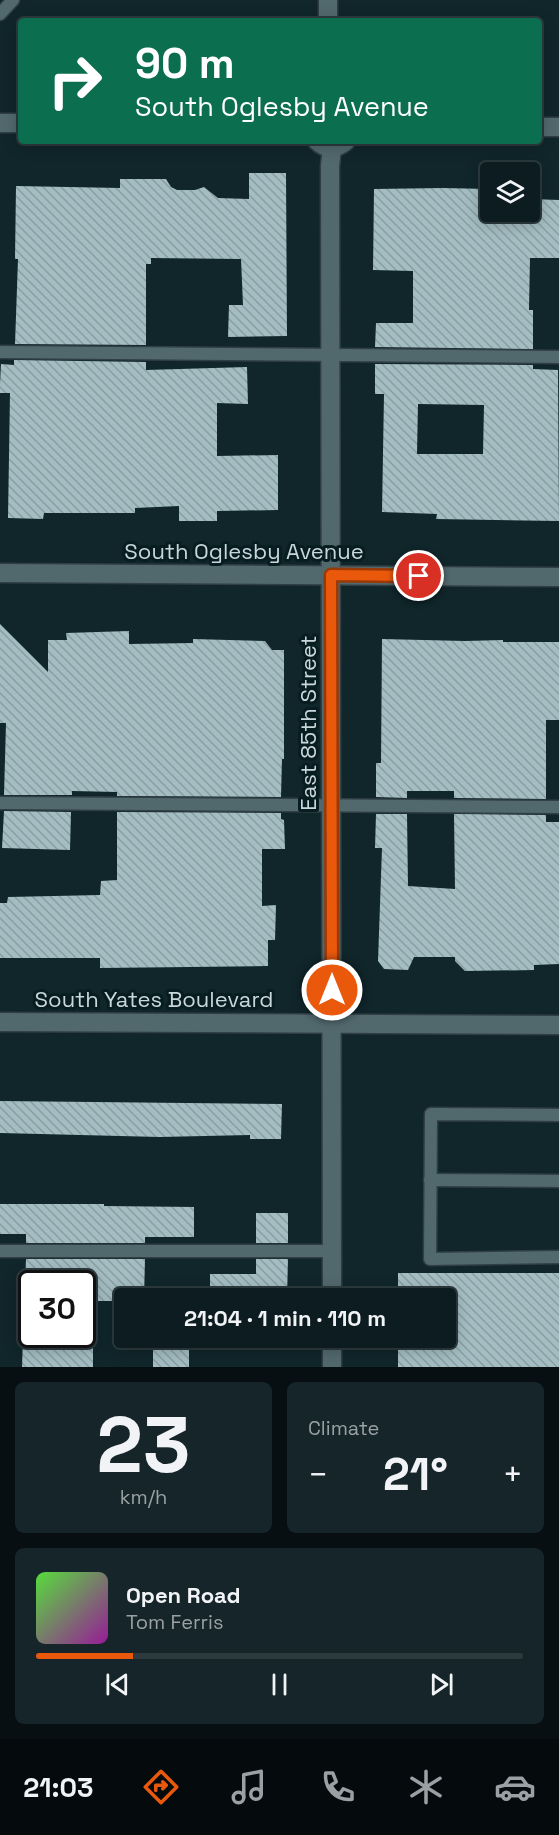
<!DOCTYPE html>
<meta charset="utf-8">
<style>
body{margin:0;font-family:"Space Grotesk",sans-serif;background:#152529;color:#f1f3f6;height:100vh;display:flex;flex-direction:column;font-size:22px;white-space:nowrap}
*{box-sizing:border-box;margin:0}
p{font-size:20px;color:#9aa1a5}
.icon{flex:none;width:33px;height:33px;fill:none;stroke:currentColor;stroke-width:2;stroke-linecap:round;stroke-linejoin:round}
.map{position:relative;height:1367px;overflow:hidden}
.side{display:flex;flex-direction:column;gap:15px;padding:15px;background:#070f12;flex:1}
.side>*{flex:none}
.guide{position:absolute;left:18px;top:18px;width:524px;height:126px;border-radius:6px;box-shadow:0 3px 15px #0003,0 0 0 2px #2c3a3e;background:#0b6e4f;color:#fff;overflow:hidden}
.controls{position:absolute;left:480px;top:162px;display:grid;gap:12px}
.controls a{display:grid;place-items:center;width:60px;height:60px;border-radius:6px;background:#0c1c20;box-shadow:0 3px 15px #0003,0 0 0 2px #2c3a3e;font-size:30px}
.speed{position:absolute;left:18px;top:1270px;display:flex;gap:12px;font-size:30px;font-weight:700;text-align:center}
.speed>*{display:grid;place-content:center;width:78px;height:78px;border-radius:50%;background:#0c1c20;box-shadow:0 3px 15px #0003,0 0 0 2px #2c3a3e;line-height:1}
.speed .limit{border:3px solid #111;border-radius:9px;background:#fff;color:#111}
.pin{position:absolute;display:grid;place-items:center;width:51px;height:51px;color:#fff;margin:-26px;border:3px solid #fff;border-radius:50%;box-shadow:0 2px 6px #0007}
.me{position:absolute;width:66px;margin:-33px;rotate:0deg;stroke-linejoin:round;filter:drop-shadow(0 0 4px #0008)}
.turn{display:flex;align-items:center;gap:21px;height:126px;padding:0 18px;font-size:27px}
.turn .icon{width:78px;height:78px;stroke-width:2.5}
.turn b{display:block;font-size:42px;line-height:51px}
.big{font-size:45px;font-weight:600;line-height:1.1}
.side .tile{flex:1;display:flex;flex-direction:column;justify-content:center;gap:9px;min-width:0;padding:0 21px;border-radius:9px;background:#152529}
.side .dial{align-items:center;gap:0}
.dial b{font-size:78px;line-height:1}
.song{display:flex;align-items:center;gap:18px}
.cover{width:72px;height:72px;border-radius:9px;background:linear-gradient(135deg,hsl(110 70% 55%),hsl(300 70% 35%))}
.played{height:6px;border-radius:3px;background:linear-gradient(90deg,#ea580c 20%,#2c3a3e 20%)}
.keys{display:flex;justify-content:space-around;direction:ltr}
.heat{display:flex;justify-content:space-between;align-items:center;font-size:33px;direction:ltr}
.side .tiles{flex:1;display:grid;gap:15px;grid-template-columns:1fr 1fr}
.tile:last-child{grid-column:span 2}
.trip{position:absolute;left:114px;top:1288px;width:342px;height:60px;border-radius:6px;background:#0c1c20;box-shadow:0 3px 15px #0003,0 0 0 2px #2c3a3e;font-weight:600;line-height:60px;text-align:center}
.dock{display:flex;height:96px;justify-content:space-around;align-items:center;background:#050b0d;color:#9aa1a5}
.dock .icon{width:42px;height:42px}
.dock .on{color:#ea580c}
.dock b{font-size:27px;color:#f1f3f6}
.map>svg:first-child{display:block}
.building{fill:url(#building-back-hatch);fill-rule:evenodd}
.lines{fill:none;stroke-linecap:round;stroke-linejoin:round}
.service-casing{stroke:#303f43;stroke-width:15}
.minor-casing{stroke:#303f43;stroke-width:21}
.tertiary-casing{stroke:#303f43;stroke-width:21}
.service{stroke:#51686d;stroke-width:12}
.minor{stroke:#51686d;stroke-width:18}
.tertiary{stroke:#51686d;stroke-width:18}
.route-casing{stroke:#983908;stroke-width:15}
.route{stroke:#ea580c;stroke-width:10}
.labels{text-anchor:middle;stroke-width:6;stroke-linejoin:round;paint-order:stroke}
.street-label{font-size:22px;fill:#cad7da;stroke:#071d21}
</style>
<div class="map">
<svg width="559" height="1367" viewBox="0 0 559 1367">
<defs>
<pattern id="building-back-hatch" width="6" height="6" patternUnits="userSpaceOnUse" patternTransform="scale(1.5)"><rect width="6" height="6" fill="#a3bdc2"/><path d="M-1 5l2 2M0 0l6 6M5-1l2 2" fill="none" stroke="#8a9ea2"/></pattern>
</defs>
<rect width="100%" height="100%" fill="#10262b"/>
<g class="building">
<path d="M249 173H286L287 336 228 337 229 305H243L241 259 151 258V264H146V345L15 344 18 259H15L16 186 120 188V179H166L171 187 177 190H195L204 187 218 198 249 199Z"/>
<path d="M442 188 490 189V212H530V190H531V199L559 200V258H530L529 310H533V349L375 347 376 323H413V271L373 270 374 189Z"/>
<path d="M14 360 146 362V370L247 367 248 404 217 403V456L278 455V510L217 511V521H179V506L135 508V513H44L43 519 8 518 10 393H0V384L1 364 14 365Z"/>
<path d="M375 364 533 365V369L558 370 559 521 436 519 437 514 382 512 384 394H375ZM418 404 484 405 483 454H417Z"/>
<path d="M0 624 48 672V640H67L66 633 129 631V644L193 643V639L265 641 272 650H284V759H282L281 797 117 796V792L72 791V795H4L6 723H0Z"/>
<path d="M382 639 465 641 503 640V642H559V720H546V799L454 798V791H407V798L376 797V763H381Z"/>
<path d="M4 811 71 812 70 850 2 848Z"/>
<path d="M117 812 281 813V819L284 820 285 849H262V906L276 905 275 940H268V966L100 968V958H0V903H7L8 897 100 895 101 881 117 880Z"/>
<path d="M376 814H407L408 886 455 889 454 814 546 815V822H559V964L534 965V970L465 971 455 961V957H414L408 970 384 969 378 961 382 848H375Z"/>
<path d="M0 1101 282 1104 281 1139H250V1135L160 1137 0 1133Z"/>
<path d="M0 1204H104V1206L194 1207V1237H145V1243H26V1234H0Z"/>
<rect x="256" y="1213" width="32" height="30"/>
<path d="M26 1259H145L144 1299H124V1301H82V1284H25Z"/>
<path d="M256 1259H288L287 1299H210V1274H256Z"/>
<path d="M398 1273H559V1367H398V1338H446V1299H398Z"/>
<path d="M93 1337V1367H22L23 1338Z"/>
<rect x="153" y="1340" width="36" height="27"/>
</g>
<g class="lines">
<defs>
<g id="service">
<path d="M0 14 13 0"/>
<path d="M0 352 559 357"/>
<path d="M0 803 559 807"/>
<path d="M559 1115 431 1114 430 1259 559 1257"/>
<path d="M430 1180 559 1181"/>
<path d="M0 1251H332"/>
</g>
<g id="minor">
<path d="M328 0V21"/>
<path d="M0 123H21"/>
<path d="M538 127H559"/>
<path d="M317 141C326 150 337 149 346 141"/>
<path d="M0 573 559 577"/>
<path d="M332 1299 330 166 332 148"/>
<path d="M332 1367V1338"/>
</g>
<path id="tertiary" d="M0 1022 559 1025"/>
</defs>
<use href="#service" class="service-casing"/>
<use href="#minor" class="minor-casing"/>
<use href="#tertiary" class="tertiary-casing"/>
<use href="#service" class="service"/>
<use href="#minor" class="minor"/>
<use href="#tertiary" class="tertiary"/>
</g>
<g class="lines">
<defs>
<path id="route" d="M332 990 331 575 419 576"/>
</defs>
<use href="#route" class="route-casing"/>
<use href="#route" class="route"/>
</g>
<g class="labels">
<g class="street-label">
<text x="244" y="559">South Oglesby Avenue</text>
<text transform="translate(308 723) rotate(-90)" y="8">East 85th Street</text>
<text x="154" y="1007">South Yates Boulevard</text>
</g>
</g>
</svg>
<div class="controls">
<a><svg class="icon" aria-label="layers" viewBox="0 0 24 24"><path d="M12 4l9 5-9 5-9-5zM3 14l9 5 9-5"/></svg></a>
</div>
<div class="speed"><div class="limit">30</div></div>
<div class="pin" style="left:419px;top:576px;background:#d93025"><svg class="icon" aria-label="arrive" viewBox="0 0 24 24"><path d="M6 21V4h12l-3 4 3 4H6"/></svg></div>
<svg class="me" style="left:332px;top:990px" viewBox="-20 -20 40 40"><circle r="17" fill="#ea580c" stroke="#fff" stroke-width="3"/><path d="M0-11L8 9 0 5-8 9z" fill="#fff"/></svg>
<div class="trip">21:04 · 1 min · 110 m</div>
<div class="guide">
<div class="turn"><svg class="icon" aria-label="right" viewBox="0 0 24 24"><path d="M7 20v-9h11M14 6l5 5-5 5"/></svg><div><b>90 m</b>South Oglesby Avenue</div></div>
</div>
</div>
<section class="side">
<div class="tiles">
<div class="tile dial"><b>23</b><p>km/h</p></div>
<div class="tile"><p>Climate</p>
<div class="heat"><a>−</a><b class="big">21°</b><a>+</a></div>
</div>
<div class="tile">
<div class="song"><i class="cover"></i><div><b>Open Road</b><p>Tom Ferris</p></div></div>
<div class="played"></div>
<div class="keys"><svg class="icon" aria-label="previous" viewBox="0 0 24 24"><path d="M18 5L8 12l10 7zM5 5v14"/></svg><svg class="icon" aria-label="pause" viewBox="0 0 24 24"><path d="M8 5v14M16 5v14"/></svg><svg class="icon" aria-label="next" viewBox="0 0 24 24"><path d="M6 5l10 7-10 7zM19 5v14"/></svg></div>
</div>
</div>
</section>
<nav class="dock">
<b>21:03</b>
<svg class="icon on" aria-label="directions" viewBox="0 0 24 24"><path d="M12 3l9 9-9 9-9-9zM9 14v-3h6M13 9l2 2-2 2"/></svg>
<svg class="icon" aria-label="music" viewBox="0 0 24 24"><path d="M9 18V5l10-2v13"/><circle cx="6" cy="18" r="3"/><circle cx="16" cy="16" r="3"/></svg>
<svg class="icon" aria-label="phone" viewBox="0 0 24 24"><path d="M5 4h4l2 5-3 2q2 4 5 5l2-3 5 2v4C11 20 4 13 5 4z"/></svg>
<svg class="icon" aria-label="climate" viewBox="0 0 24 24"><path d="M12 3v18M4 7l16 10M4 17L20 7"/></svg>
<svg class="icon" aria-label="car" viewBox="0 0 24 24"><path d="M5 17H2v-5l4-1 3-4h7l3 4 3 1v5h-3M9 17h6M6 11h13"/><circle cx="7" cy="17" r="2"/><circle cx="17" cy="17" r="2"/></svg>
</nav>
